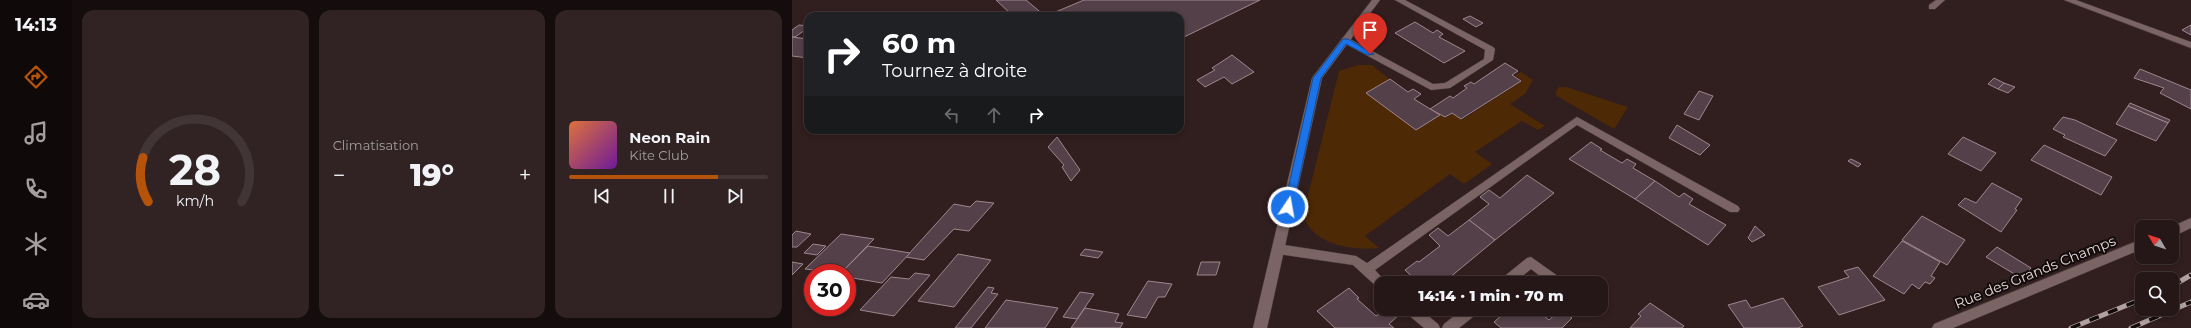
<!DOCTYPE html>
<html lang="fr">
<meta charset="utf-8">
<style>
body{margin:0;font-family:Montserrat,sans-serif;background:#312324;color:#f1f3f6;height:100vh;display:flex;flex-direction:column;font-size:15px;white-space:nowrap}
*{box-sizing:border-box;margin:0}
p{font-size:13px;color:#a39fa1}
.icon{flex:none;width:22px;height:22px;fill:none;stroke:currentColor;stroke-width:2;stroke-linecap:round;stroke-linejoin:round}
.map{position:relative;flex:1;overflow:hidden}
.details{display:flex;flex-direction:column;gap:10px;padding:10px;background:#140c0d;width:720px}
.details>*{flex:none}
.top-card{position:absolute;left:12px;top:12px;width:380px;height:122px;border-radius:12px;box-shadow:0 2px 6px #0003,0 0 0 1px #423536;background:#202124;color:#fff;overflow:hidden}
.needle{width:26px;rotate:309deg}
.fabs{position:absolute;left:1343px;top:220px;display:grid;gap:8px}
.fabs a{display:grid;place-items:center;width:44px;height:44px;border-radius:8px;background:#251617;box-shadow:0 2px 6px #0003,0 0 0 1px #423536;font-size:20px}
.speed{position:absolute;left:12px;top:264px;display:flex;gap:8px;font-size:20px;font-weight:700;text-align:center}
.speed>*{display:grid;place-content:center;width:52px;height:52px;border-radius:50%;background:#251617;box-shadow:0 2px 6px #0003,0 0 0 1px #423536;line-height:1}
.speed .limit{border:6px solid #d22;background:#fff;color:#111}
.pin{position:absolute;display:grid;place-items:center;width:34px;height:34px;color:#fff;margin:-41px -17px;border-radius:50% 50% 50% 0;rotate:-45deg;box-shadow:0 0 4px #0007}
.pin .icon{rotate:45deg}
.me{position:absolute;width:44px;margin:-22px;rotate:12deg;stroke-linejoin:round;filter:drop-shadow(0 0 3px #0008)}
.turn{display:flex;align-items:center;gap:14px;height:84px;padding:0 12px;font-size:18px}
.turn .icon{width:52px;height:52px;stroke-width:2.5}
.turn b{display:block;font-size:28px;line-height:34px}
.lanes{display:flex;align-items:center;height:38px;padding:0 12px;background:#0003;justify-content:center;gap:20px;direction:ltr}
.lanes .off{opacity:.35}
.big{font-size:30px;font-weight:800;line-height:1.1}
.details .tile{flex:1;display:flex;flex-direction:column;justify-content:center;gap:6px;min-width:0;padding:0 14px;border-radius:12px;background:#312324}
.details .dial{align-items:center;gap:0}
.dial svg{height:104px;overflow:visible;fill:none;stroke:#423536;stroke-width:7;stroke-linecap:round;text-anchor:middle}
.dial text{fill:#f1f3f6;stroke:none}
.song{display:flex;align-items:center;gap:12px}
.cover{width:48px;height:48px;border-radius:6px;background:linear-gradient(135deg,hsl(20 70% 55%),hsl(280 70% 35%))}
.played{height:4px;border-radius:2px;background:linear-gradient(90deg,#b45309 75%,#423536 75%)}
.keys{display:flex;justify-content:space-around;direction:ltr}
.heat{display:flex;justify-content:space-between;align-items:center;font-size:22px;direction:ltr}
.details .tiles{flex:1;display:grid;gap:10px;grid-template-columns:repeat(3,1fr)}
.trip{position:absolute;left:582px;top:276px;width:234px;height:40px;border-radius:12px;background:#251617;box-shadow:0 2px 6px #0003,0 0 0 1px #423536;font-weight:800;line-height:40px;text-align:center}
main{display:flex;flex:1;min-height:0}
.tab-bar{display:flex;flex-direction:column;width:72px;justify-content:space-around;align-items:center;background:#0f0909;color:#a39fa1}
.tab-bar .icon{width:28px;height:28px}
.tab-bar .selected{color:#b45309}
.tab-bar b{font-size:18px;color:#f1f3f6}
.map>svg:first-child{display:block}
.green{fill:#4d2905}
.building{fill:#544048;stroke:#9e878f}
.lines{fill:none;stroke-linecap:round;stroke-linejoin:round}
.service-casing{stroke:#4a3a3b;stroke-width:1}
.minor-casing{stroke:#4a3a3b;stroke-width:1}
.tertiary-casing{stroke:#4a3a3b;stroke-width:1}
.service{fill:#7b6464;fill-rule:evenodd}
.minor{fill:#7b6464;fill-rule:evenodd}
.tertiary{fill:#7b6464;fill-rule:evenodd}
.rail-casing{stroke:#b1a1a2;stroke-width:5}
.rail{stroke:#130b0b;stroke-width:3.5;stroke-dasharray:10;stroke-linecap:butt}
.route{fill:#1a73e8;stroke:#114b97}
.labels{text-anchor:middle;stroke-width:4;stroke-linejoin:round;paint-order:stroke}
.street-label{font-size:14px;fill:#e6d8d8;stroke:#130b0b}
</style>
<main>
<nav class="tab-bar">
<b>14:13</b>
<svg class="icon selected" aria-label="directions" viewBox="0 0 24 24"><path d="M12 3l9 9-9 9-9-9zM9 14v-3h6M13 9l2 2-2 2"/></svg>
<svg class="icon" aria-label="music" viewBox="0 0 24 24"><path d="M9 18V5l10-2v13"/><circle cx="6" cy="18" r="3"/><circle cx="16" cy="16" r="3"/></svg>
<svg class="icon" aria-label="phone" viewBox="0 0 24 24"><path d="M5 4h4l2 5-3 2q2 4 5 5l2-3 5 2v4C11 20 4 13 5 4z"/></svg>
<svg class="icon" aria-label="climate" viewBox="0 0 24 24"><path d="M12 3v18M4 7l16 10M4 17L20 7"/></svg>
<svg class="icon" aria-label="car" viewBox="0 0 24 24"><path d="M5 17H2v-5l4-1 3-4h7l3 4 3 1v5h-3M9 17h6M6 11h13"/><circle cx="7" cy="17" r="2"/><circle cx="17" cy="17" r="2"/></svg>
</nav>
<section class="details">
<div class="tiles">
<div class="tile dial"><svg viewBox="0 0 100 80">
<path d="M14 69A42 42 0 1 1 86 69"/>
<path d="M14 69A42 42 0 0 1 10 35" stroke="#b45309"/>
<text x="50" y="56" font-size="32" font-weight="700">28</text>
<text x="50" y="72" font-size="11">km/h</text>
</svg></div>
<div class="tile"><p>Climatisation</p>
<div class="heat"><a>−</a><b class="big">19°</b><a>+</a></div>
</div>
<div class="tile">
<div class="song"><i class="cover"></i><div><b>Neon Rain</b><p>Kite Club</p></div></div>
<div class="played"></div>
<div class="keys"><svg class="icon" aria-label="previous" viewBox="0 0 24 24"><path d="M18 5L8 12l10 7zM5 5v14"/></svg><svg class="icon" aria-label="pause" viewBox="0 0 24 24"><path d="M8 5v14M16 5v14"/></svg><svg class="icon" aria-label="next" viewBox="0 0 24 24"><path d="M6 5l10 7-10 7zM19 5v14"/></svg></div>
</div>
</div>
</section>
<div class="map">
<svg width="1399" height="328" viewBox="0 0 1399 328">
<rect width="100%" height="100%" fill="#311e1f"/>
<g class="green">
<path d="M566 65H580L597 79 574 93 625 130 648 115 653 118 660 113 670 120 730 81 723 75 729 72 741 80 733 94 718 104 753 126 746 130 730 121 683 152 700 164 672 184 658 174 573 236 587 248C561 251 520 245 511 215L547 71Z"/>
<path d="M767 87H774L836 107 822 129 765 96 763 93Z"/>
</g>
<g class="building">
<path d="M204 0H234L253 16H221Z"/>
<path d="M292 0H468L388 39V16H254Z"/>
<path d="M678 16 691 23 684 27 671 19Z"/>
<path d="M623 22 641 33 645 30 651 34 647 37 673 51 652 63 603 33Z"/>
<path d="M7 25 16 26V28L3 37H0V30Z"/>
<path d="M1399 25V35L1390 30Z"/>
<path d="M0 37 16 39V58L0 56Z"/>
<path d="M440 55 462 72 440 84 432 77 413 87 405 80 423 70 420 68Z"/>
<path d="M713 63 726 71 720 75 729 81 669 119 660 113 653 117 638 109 658 96 661 98 675 88 672 86 679 82 682 84Z"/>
<path d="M1348 69 1399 90V109L1368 93 1372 88 1342 78Z"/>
<path d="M1202 78 1212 83 1206 89 1196 84Z"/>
<path d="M598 79 616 92 621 89 629 94 622 99 648 115 624 130 574 93Z"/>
<path d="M1212 83 1223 87 1216 93 1206 89Z"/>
<path d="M907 91 921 96 907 120 892 114Z"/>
<path d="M1338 103 1378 120 1376 123 1336 106Z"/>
<path d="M1336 106 1376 123 1364 141 1324 124Z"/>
<path d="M1271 117 1283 120 1325 140 1313 156 1271 137 1273 135 1261 129Z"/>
<path d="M885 125 918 145 908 155 877 138Z"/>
<path d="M265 137 288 170 279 181 270 167 272 165 256 147Z"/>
<path d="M1171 137 1204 153 1189 171 1156 154Z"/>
<path d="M799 142 810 149 808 150 830 163 835 159 844 164 841 168 863 181 843 199 777 159Z"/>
<path d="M1252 145 1320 177 1309 195 1239 160Z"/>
<path d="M1059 159 1069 164 1066 167 1056 161Z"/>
<path d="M735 175 762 193 703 240 677 220 697 204 688 197 697 190 708 198Z"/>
<path d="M863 181 887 197 892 193 901 199 897 204 934 225 916 245 843 199Z"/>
<path d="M1200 183 1230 199 1223 209 1225 210 1209 232 1166 205 1173 198 1184 203Z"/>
<path d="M184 201 202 203 177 231 162 229 132 260 114 257 162 204 178 207Z"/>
<path d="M1130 216 1173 240 1155 265 1110 240Z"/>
<path d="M677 220 703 240 651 283H627L613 270 625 261 627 262 648 246 637 235 646 228 656 236Z"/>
<path d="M963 226 973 235 960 242 956 238Z"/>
<path d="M4 231 19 234 5 247H0V235Z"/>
<path d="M49 234 82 239 49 273 13 269Z"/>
<path d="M1110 241 1148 262 1139 276 1143 278 1138 284 1133 282 1127 289 1120 284 1112 294 1081 276Z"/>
<path d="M21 244 34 246 25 255 12 253Z"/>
<path d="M76 246 118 253 90 283 55 277V273H49Z"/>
<path d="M1205 247 1239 268 1229 278 1194 257Z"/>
<path d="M293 249 311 252 306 258 288 255Z"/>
<path d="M166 254 199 260 162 307 126 301Z"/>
<path d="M0 262 11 264 0 275Z"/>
<path d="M409 262H428L424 275H405Z"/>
<path d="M1066 267 1093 300 1047 315 1026 287 1057 277 1052 271Z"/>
<path d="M123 273 138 275 102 316 68 310 99 277 117 279Z"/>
<path d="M356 281 380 284 373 297H366L354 318 335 315Z"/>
<path d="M196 287 202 288 199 293 206 294 179 328H163Z"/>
<path d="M557 288 567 298 565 299 584 316 594 309H605L609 313 597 324 602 328H543L525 311Z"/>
<path d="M288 292 302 294 285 319 271 317Z"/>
<path d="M991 298 1011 326 1006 328H952L936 305 954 300 959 308Z"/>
<path d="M214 300 266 308 253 328H193Z"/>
<path d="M858 303 892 326 890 328H838L849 316 846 314Z"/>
<path d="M293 308 327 314 323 322 331 323 328 328H279Z"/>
<path d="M717 309H743L757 320 768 310 780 318 770 328H709L702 322Z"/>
</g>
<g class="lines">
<defs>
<g id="service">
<path d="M603 0H613L701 47 703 49 701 60 658 88 639 90 550 42V38H556L641 84 653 83 692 59 693 50Z"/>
<path d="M1144 0H1153L1143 9H1137V5Z"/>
<path d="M1272 0H1284L1399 42V48Z"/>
<path d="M785 117 946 206 948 209 946 212H938L785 125 583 270 595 283H589V288L585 287 561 265 486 254 482 252 480 249 482 246 486 244 564 256 575 263Z"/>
<path d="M739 257 770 279 772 283H757L739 269 722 283H707L709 279 735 258Z"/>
<path d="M612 309H628L646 324 648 328H632L614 313Z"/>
<path d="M671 309H688L686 313 667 328H650L652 324Z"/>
</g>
<path id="minor" d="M580 0H588L530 78 475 328H461L520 78Z"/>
<g id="tertiary">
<path d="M1399 218V228L1380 237 1379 227Z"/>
<path d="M1350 239V249L1161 328H1140L1142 324Z"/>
</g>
</defs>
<use href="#service" class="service-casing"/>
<use href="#minor" class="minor-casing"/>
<use href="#tertiary" class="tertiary-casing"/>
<use href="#service" class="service"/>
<use href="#minor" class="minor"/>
<use href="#tertiary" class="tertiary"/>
<defs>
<g id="rail">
<path d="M1380 286 1399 275"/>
<path d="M1279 328 1350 299"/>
<path d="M1339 328 1399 302"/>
</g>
</defs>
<use href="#rail" class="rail-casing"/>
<use href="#rail" class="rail"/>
</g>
<path class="route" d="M551 39H556L582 54 575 55 554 44 529 78 501 207 496 211 493 210 492 207 521 78Z"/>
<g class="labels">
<g class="street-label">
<text transform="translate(1243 272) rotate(-22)" y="5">Rue des Grands Champs</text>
</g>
</g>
</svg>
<div class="fabs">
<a><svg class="needle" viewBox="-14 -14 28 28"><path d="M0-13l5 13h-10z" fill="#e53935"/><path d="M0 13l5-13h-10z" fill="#a39fa1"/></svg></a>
<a><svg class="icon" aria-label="search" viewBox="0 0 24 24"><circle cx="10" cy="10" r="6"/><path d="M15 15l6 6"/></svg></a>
</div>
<div class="speed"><div class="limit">30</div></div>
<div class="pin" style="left:578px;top:54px;background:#d93025"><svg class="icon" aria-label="arrive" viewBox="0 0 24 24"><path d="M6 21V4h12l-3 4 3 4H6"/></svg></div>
<svg class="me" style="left:496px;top:207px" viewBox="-20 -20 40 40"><circle r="17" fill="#1a73e8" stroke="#fff" stroke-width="3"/><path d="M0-11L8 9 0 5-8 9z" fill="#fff"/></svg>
<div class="trip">14:14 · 1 min · 70 m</div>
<div class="top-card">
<div class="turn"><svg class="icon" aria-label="right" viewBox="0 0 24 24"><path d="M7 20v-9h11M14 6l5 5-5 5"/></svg><div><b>60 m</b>Tournez à droite</div></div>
<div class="lanes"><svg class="icon off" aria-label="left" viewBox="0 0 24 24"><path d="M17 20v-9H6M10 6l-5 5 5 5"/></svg><svg class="icon off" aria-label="ahead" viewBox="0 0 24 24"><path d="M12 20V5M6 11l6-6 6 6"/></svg><svg class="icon" aria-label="right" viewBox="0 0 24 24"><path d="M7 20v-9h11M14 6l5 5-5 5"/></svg></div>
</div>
</div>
</main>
